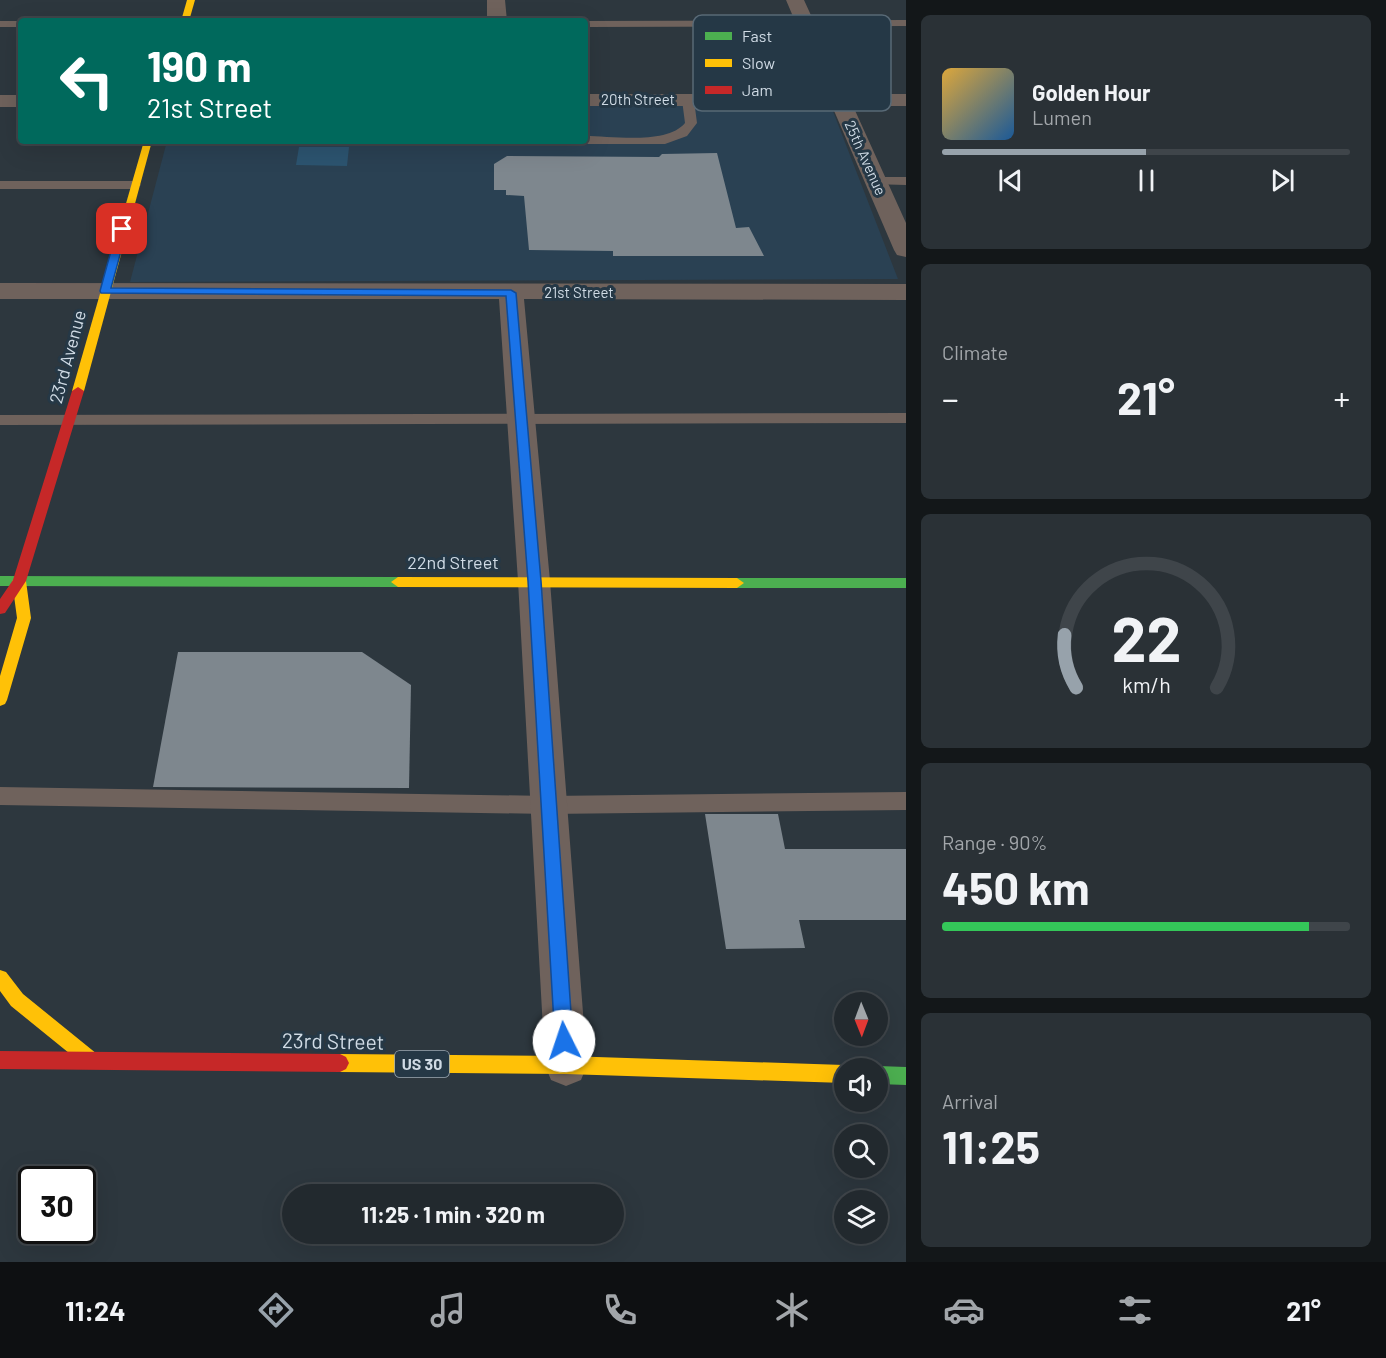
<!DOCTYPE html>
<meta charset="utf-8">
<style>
body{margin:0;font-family:Barlow,sans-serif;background:#2a3136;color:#f1f3f6;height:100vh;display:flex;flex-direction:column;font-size:22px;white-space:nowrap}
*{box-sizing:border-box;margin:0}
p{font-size:20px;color:#a2a6aa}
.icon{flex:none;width:33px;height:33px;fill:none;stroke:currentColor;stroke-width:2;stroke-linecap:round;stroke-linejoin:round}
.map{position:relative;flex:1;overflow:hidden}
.details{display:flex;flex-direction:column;gap:15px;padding:15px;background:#131719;width:480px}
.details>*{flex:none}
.hud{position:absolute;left:18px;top:18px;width:570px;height:126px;border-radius:6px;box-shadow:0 6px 24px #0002,0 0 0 2px #3f454a;background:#00695c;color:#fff;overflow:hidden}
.needle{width:39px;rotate:179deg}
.buttons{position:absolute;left:834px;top:992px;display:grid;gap:12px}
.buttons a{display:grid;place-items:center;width:54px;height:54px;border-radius:50%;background:#22292e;box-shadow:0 6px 24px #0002,0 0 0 2px #3f454a;font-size:30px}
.speed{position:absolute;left:18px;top:1166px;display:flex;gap:12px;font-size:30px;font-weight:700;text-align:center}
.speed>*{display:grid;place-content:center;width:78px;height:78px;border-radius:50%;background:#22292e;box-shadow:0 6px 24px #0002,0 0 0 2px #3f454a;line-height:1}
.speed .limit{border:3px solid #111;border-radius:9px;background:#fff;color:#111}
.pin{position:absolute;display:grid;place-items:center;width:51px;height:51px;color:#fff;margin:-26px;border-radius:12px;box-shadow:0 3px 9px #0006}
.me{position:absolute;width:66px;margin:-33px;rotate:356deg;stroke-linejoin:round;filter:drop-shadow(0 0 4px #0008)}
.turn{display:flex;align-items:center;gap:21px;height:126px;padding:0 30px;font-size:27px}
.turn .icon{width:78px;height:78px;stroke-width:2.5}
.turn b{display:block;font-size:42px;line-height:51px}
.big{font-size:45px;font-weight:700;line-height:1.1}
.details .tile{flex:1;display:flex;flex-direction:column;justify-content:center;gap:9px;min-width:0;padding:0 21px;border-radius:9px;background:#2a3136}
.details .dial{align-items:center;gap:0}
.dial svg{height:156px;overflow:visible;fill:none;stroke:#3f454a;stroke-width:7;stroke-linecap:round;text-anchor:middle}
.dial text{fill:#f1f3f6;stroke:none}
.song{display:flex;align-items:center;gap:18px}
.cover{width:72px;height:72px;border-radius:9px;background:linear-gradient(135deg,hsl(40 70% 55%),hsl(210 70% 35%))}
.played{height:6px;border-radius:3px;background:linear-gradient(90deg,#97a2ab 50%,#3f454a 50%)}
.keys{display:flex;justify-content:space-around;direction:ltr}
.heat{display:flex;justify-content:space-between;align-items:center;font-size:33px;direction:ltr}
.charge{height:9px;border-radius:4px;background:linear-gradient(90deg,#34c759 90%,#3f454a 0)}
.trip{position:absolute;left:282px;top:1184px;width:342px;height:60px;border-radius:30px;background:#22292e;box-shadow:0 6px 24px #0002,0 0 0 2px #3f454a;font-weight:700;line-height:60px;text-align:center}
.dock{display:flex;height:96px;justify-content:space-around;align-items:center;background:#0e1012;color:#a2a6aa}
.dock .icon{width:42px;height:42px}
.dock .current{color:#97a2ab}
.dock b{font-size:27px;color:#f1f3f6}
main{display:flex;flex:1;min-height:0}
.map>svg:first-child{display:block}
.built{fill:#2a4153}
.green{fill:#2c5470}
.building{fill:#7e878e}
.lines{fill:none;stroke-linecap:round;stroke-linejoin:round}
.lane{fill:#6f625c;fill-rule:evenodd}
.street{fill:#6f625c;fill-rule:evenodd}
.fast{fill:#4caf50;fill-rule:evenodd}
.slow{fill:#ffc107;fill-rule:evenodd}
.jam{fill:#c62828;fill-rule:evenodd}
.route{fill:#1a73e8;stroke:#114b97;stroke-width:1.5}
.labels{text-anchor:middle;stroke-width:6;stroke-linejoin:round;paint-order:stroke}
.far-street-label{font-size:15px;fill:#d0dbe5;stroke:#253846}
.shield{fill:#253846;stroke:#9daab5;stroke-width:1.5}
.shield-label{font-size:16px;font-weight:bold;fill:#d0dbe5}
.street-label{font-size:18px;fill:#d0dbe5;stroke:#253846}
.near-street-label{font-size:21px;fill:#d0dbe5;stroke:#253846}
.key{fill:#253846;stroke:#586976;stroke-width:1.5}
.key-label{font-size:16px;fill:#d0dbe5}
</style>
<main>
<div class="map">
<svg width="906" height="1262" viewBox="0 0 906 1262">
<rect width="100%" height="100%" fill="#2d373e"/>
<path class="built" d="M829 101 898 279 130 282 167 141H585V103Z"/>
<path class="green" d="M299 147H349L347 166 296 165Z"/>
<g class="building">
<path d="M717 153 736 228 749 227 764 256H613V251L529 250 524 196 506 195V190H494V164L507 156 659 157 662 154Z"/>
<path d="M178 652H362L411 685 409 788 153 787Z"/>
<path d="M705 814H778L785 849H906V920H799L805 948 726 949Z"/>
</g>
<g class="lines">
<g class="lane">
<path d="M906 20V26L585 27 584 21Z"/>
<path d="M0 21H22L21 27H0Z"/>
<path d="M688 97 694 100 697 123 687 136 665 144H585L580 141H585V136C612 136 667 145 685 123L682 100Z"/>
<path d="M874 177H906V185L870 184 868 181 870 178Z"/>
<path d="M0 181H135L141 185 135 189H0Z"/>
<path d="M906 413V423L0 425V415Z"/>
<path d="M0 787 548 796 906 792V810L548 814 0 805Z"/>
</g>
<g class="street">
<path d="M487 0H505L507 21H487Z"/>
<path d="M786 0H804L847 94H906V106H853L906 223V257L897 255 894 250 832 106H585V94H826Z"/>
<rect x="0" y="95" width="21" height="12"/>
<path d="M0 283 906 284V300L524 299 550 581 587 1065 581 1080 566 1086 551 1080 545 1065 518 581 499 299H0Z"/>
</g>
<g class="fast">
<path d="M0 576 398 577 405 582 398 587 0 586Z"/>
<path d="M737 578H906V588H737L730 583Z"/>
<path d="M878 1066 906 1067V1085L878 1084V1068H874Z"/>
</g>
<g class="slow">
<path d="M187 0H195L189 21H181Z"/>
<path d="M144 141H152L84 391 78 395 72 391Z"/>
<path d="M19 576 26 581 31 618 7 700 5 704 0 706V676L17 618 12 581Z"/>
<path d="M398 577 737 578 744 583 737 588 398 587 391 582Z"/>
<path d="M0 970 6 972 23 994 97 1054 100 1060 97 1066 91 1069 85 1066 11 1006 0 991Z"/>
<path d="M340 1054 566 1056 844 1065 850 1068H844V1083L566 1074 340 1072 334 1069 331 1063 334 1057Z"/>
</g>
<g class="jam">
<path d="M78 387 84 391 26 581 5 613 0 614V599L13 580 72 391Z"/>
<path d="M0 1051 340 1054 346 1057 349 1063 346 1069 340 1072 0 1069Z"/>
</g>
</g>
<path class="route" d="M122 226 127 229 111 288 511 290 516 293 541 581 573 1041 570 1047 564 1050 558 1047 555 1041 528 581 506 296 101 293 100 291 117 229Z"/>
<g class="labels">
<g class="far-street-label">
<text x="638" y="105">20th Street</text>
<text transform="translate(865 158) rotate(66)" y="5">25th Avenue</text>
<text x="579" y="298">21st Street</text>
</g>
<rect class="shield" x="395" y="1051" width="54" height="26" rx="4.5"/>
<g class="shield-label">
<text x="422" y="1070">US 30</text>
</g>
<g class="street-label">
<text transform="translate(68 357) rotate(-75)" y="6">23rd Avenue</text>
<text x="453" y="569">22nd Street</text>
</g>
<g class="near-street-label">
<text transform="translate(333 1042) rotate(1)" y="7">23rd Street</text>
</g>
</g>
<rect x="693" y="15" width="198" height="96" rx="9" class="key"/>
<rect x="705" y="32" width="27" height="8" fill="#4caf50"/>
<rect x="705" y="59" width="27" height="8" fill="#ffc107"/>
<rect x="705" y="86" width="27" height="8" fill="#c62828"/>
<g class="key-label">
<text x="742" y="42">Fast</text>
<text x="742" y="69">Slow</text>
<text x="742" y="96">Jam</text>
</g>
</svg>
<div class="buttons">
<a><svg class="needle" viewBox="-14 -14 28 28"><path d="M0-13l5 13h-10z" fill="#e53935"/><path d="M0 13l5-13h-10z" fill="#a2a6aa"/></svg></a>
<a><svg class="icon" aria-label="sound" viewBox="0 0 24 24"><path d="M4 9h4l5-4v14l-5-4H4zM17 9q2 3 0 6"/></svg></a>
<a><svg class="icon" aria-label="search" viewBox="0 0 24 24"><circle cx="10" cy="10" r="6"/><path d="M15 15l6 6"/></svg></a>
<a><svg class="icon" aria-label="layers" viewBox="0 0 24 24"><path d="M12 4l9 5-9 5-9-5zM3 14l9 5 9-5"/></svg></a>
</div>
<div class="speed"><div class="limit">30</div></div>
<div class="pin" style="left:122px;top:229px;background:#d93025"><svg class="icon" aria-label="arrive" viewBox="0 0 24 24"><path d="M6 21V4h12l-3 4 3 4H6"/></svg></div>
<svg class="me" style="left:564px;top:1041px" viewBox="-20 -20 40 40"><circle r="19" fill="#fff"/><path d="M0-13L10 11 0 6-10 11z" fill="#1a73e8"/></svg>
<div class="trip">11:25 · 1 min · 320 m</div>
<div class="hud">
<div class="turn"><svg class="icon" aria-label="left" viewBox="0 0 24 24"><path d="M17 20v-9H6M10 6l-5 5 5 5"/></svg><div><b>190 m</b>21st Street</div></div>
</div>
</div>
<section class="details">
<div class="tile">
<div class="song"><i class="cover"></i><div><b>Golden Hour</b><p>Lumen</p></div></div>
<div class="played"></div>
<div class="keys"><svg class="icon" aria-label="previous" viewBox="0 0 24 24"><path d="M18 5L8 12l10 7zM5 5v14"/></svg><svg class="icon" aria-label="pause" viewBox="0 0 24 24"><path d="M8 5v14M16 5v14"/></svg><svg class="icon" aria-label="next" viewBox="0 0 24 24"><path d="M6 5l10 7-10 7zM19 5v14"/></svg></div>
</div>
<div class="tile"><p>Climate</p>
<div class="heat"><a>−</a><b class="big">21°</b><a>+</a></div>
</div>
<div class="tile dial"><svg viewBox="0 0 100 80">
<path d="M14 69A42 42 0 1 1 86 69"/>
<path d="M14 69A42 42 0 0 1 8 42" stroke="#97a2ab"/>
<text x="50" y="56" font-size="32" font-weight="700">22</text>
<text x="50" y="72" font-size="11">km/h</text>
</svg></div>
<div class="tile"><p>Range · 90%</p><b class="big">450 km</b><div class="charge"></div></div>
<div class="tile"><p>Arrival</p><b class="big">11:25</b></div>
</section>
</main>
<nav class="dock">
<b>11:24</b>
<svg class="icon current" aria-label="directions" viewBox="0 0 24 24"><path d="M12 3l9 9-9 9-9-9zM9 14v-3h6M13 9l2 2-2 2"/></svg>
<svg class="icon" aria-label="music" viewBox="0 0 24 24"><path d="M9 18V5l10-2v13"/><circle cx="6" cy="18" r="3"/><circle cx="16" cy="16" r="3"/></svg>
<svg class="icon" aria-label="phone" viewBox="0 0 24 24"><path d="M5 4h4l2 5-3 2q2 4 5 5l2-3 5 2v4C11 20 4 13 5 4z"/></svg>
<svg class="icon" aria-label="climate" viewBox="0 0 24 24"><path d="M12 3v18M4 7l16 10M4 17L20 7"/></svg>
<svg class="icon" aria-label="car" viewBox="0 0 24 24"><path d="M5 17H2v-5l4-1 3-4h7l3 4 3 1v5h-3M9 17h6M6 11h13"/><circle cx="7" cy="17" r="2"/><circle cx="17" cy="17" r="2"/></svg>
<svg class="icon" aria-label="filters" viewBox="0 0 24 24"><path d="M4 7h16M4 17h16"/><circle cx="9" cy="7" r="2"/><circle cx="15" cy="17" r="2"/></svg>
<b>21°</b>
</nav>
